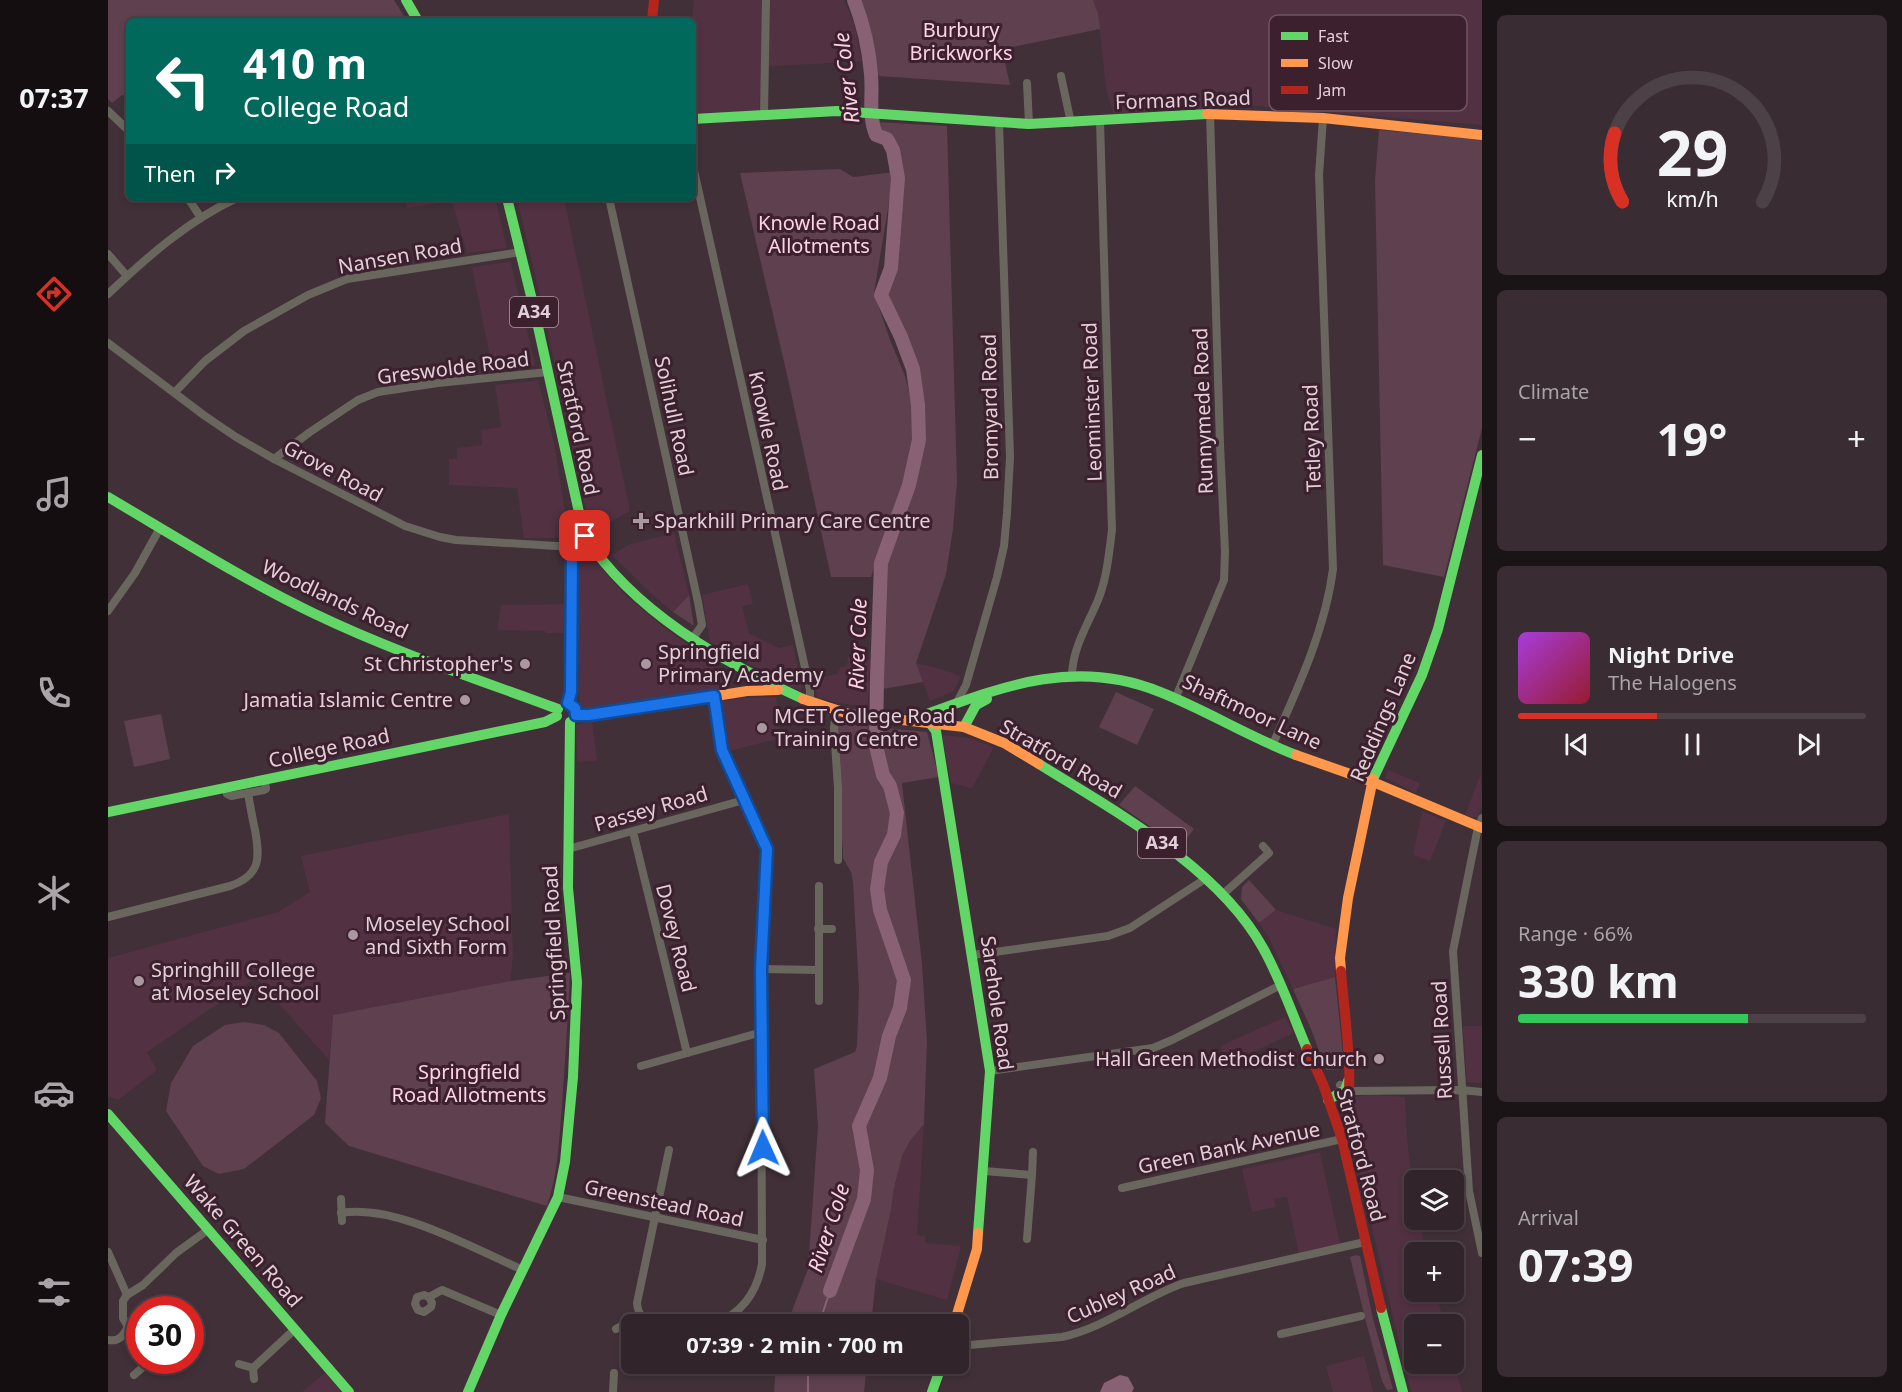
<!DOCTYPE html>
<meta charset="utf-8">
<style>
body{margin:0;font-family:"Noto Sans",sans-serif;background:#392c32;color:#f1f3f6;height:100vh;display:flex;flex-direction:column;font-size:22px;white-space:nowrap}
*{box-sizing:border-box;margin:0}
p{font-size:20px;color:#a8a4a8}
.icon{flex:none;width:33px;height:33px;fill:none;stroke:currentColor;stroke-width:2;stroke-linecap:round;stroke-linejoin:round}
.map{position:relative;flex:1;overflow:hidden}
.side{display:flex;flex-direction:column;gap:15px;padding:15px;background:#1b1417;width:420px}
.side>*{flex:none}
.hud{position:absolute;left:18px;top:18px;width:570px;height:183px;border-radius:9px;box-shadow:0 3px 9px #0003,0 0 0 2px #4c4147;background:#00695c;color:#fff;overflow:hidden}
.tools{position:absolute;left:1296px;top:1170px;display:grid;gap:12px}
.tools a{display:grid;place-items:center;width:60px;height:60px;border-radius:9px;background:#31242a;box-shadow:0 3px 9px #0003,0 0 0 2px #4c4147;font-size:30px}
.speed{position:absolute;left:18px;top:1296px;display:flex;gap:12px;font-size:30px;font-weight:700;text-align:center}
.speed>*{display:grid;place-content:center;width:78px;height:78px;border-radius:50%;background:#31242a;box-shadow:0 3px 9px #0003,0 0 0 2px #4c4147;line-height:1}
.speed .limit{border:9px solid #d22;background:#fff;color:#111}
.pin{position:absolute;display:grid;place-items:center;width:51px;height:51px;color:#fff;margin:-26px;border-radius:12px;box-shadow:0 3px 9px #0006}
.me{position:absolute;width:66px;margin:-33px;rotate:359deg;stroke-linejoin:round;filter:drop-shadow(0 0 4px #0008)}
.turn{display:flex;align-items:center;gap:21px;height:126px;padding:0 18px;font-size:27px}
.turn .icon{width:78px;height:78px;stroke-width:2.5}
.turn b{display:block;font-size:42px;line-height:51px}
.then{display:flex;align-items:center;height:57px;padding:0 18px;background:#0003;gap:12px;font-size:22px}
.big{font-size:45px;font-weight:700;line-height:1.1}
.side .tile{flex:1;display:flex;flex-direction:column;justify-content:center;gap:9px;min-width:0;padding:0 21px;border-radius:9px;background:#392c32}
.side .dial{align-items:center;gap:0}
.dial svg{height:156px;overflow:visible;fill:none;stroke:#4c4147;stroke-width:7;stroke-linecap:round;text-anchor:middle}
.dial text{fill:#f1f3f6;stroke:none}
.song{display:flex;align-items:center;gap:18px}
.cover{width:72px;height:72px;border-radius:9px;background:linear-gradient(135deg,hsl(280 70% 55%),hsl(350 70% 35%))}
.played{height:6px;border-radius:3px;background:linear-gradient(90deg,#d93025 40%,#4c4147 40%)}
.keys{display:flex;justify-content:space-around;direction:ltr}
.heat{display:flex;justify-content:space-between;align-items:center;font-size:33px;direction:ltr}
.charge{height:9px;border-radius:4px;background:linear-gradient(90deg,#34c759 66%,#4c4147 0)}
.trip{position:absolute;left:513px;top:1314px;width:348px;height:60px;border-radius:9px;background:#31242a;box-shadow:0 3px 9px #0003,0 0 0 2px #4c4147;font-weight:700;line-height:60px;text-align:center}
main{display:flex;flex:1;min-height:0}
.dock{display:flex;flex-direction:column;width:108px;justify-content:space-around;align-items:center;background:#140e11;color:#a8a4a8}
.dock .icon{width:42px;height:42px}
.dock .on{color:#d93025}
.dock b{font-size:27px;color:#f1f3f6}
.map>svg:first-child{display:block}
.built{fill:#523142}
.green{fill:#5e404e}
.water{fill:#896174}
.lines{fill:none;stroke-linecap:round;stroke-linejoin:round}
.stream{stroke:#896174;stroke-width:2}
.river{stroke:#896174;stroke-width:14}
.street{stroke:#69675d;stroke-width:8}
.fast{stroke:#63d668;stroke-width:10}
.slow{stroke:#ff974d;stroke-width:10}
.jam{stroke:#b3261e;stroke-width:10}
.route-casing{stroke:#114b97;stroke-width:15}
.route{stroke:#1a73e8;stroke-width:10}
.poi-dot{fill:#aa97a0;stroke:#3c202e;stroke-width:2}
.labels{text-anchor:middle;stroke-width:6;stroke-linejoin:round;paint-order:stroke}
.shield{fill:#3c202e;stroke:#b19aa5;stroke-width:1.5}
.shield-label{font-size:18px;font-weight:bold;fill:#e3cfd8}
.park-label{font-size:20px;fill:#fed3e6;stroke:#3c202e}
.street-label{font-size:20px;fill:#e3cfd8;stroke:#3c202e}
.poi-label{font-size:20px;fill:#e3cfd8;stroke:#3c202e;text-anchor:start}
.water-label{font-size:21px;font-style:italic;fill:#fdd2e5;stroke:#3c202e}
.key{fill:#3c202e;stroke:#6e5561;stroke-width:1.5}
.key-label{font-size:16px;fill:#e3cfd8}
</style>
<main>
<nav class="dock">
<b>07:37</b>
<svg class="icon on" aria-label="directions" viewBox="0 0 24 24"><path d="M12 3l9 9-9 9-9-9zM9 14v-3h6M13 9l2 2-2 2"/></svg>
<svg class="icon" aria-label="music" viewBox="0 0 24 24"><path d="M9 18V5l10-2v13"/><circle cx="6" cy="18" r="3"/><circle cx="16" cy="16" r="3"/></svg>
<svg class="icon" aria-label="phone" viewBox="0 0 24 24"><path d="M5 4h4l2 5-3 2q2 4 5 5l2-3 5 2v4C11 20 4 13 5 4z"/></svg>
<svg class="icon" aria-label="climate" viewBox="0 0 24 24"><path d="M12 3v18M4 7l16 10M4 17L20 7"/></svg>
<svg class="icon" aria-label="car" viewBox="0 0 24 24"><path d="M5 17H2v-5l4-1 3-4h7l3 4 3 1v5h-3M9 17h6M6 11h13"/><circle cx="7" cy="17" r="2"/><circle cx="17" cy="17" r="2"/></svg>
<svg class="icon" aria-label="filters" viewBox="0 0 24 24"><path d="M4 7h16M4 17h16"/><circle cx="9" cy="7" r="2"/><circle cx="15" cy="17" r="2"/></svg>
</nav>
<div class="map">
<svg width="1374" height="1392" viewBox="0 0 1374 1392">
<rect width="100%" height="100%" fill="#413038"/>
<g class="built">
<path d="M586 0H736L746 23 754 61 654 67 651 112 585 113 584 21Z"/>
<path d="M985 0H1374V125L1145 106 1005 113 998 88 990 13Z"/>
<path d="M298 198H387L399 248 359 253 344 201 299 208Z"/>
<path d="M409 198H456L522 511 486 531 479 515 432 296Z"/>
<path d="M401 262 403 263 427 365 385 372 364 267Z"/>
<path d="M430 380 446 443 453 485 458 519V538H416L409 488 341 485V459H349V448L374 445 373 430 393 427 387 385Z"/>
<path d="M566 533 581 595 565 612 537 588 504 555 522 544Z"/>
<path d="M473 552 480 553 515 593 554 626 623 676V684L607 692 479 709 475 707 471 699V622L468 592V555Z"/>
<path d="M640 584 645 604 634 606 641 633 671 648 685 645 694 687 693 690 682 687 602 642 594 595Z"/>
<path d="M456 604V633H438L437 631 389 630 393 605Z"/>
<path d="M740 658 763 660 760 681 762 682 759 707 731 703 709 697 706 679 729 674 733 667 739 666Z"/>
<path d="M808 663 836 670 853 676 846 691 822 701Z"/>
<path d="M668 697 670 713 669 717 673 738 622 751 614 701 634 698Z"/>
<path d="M484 721 489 761 469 762 468 725Z"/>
<path d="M834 735 861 738 886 747 864 788 843 783Z"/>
<path d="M1280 770 1312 783 1308 793 1277 778Z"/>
<path d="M1373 773 1374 806 1369 818 1357 815Z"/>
<path d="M1314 811 1338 821 1322 861 1305 855Z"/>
<path d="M401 814 405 958 402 981 225 1015 221 1060 148 978 39 1052 49 1070 10 1100 0 1096V958L170 912 202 892 193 856Z"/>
<path d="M1168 910 1228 929 1227 977 1185 989 1160 936 1151 923Z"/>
<path d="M1177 1017 1186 1033 1119 1064 1112 1046Z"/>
<path d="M1355 1026H1374V1083L1359 1082Z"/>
<path d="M1261 1095 1297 1097 1299 1138 1306 1200V1220H1311L1318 1252H1306V1292H1328L1336 1324H1306V1364H1346V1362L1354 1392H1303L1242 1135 1246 1097Z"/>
<path d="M816 1124 809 1235 817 1236 818 1243 853 1246 839 1300 768 1279 783 1210 786 1188 794 1156 802 1141Z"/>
<path d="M1212 1152 1232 1244 1191 1254 1179 1197 1166 1199 1168 1207 1144 1212 1134 1169Z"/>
<path d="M1256 1356 1265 1392H1225L1218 1366Z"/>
<path d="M217 1373 234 1392H194Z"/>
</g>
<g class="green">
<path d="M0 0H286L299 21H21V97L14 95 4 103 0 99Z"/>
<path d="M748 0H985L990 13 992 29 894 49 902 85 771 76 757 23Z"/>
<path d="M768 122 839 126 849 482 845 529 838 574 808 663 815 682 769 690 773 563 801 485 811 440 810 404 805 369 793 337 773 295 783 268 790 178 785 150 779 139 768 135 763 123Z"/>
<path d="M1271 130 1374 139V428L1336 577 1275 565 1267 180Z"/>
<path d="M732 169 745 177 786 172 766 293 782 340 797 376 805 408 806 441 794 485 763 577H723L680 379 632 173Z"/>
<path d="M581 595 586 626 565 612Z"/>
<path d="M1008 692 1046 709 1029 745 991 727Z"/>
<path d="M53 714 62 759 26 767 16 721Z"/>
<path d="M729 723 819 732 831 777 794 783 814 964 819 1041 816 1124 802 1141 794 1156 786 1188 783 1210 768 1279 763 1324H679L700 1269 710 1126 706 1069 747 1052 749 1046 751 989 745 882 743 872 735 858Z"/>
<path d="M1027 786 1086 829 1072 847 1011 805Z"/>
<path d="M1141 880 1168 910 1151 923 1133 899 1134 887Z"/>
<path d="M462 973C460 1018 457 1062 454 1106 451 1139 450 1175 439 1206L241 1146 217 1123 225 1015 402 981Z"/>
<path d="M1227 977 1235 1054 1233 1069 1218 1070 1203 1029 1185 989Z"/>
<path d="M136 1022 156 1025 171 1033 209 1081 213 1098 206 1115 136 1169 111 1174 95 1166 58 1111 63 1083 85 1046 117 1025Z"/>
<path d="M1248 1255 1252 1256 1265 1319 1285 1389 1279 1390 1274 1381 1258 1322 1242 1257Z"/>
<path d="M668 1364H759L756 1392H666Z"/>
</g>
<path class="water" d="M1012 1375 1020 1377 1026 1388 1024 1392H992L996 1383Z"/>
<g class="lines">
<g class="stream">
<path d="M711 1324 722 1291"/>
<path d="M700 1392V1364"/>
</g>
<path class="river" d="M722 1291 756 1199 759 1170 751 1126 772 1078 781 1036 792 1008 796 980 772 910 769 889 773 862 786 835 789 813 782 786 775 775 768 746 769 678 773 563 801 485 811 440 810 405 805 369 793 337 773 295 783 268 790 178 785 150 779 139 768 135C760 115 765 95 763 74 761 49 755 23 746 0"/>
<g class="street">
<path d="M953 76 963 123"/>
<path d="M919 83 921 124"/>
<path d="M0 111 21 131"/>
<path d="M656 115 658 0"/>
<path d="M585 166 702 690V703"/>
<path d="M80 198 93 218"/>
<path d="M501 198 590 602 594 625 585 638"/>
<path d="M0 254 19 276"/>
<path d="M0 294C39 257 81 220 129 198"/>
<path d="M0 343 97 416 128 437 166 459 297 526 332 537 348 540 465 547"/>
<path d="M67 392 97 361 136 331 200 295 239 279 413 252"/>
<path d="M166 459 202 432 250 400 270 392 330 383 440 372"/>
<path d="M0 611 27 573 52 528"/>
<path d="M964 676C964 649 980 624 990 600 999 578 1001 553 1004 530L992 121"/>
<path d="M1068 697 1116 580 1117 552 1112 444 1102 114"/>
<path d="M848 704 858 685 889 577 896 546 899 513 902 457 891 123"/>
<path d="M728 711 726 728 730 788V860"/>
<path d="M1164 746C1189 690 1217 631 1225 569L1211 175 1215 118"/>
<path d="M118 788 119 794 123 796 156 790 158 789 157 780"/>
<path d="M1370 827 1345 951 1361 1191 1374 1253"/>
<path d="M1371 827 1374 818"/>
<path d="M525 832 579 1053"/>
<path d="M460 849 636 800"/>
<path d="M711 886V1001"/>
<path d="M1114 895 1161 853 1155 846"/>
<path d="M0 917 122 886C153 875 152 858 147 830 144 817 142 805 140 793"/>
<path d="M710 929H724"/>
<path d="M865 955 1000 936 1022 928 1097 879"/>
<path d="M653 969 711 970"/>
<path d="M533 1066 654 1032"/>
<path d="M882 1071 1045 1048 1064 1040 1171 986"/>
<path d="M1232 1085 1237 1090 1242 1091 1353 1090 1374 1092"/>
<path d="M876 1171 924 1175 919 1239"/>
<path d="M924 1175 925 1152"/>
<path d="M1014 1188 1234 1139"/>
<path d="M450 1197 655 1240"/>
<path d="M233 1199 234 1221"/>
<path d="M233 1213C288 1204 364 1248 415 1270"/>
<path d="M0 1252 19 1295"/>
<path d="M321 1297 324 1303 323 1307 316 1312 310 1310 307 1304 309 1297 316 1295 321 1297 334 1290 393 1315"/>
<path d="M550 1324C537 1322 530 1316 529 1303L561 1150"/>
<path d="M604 1324C633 1316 649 1292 654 1264L653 969 659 849 614 750 606 696"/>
<path d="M508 1329 532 1315"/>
<path d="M1173 1334 1253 1316"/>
<path d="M32 1336 20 1327 15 1318V1301L19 1295 35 1285 68 1253 101 1229"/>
<path d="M0 1340C11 1342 15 1336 20 1327"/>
<path d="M850 1346 954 1337C999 1327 1033 1298 1076 1283L1257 1242"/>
<path d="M131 1364 145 1368"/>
<path d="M26 1375 43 1360"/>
<path d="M146 1379 145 1368 187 1329"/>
<path d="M505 1392 506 1373"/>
</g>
<g class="fast">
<path d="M298 0 310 21"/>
<path d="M585 119 729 111 921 124 1099 114"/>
<path d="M399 198 425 304 476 535C526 612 613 661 695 699"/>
<path d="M0 497C68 537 136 580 207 614 286 652 369 679 450 709"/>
<path d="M805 719C888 689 964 656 1052 692 1098 710 1141 737 1188 755"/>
<path d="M821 722 828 731 882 1071 870 1233"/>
<path d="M856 727 868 705 879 699"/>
<path d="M931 764C1008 812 1110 867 1155 948 1173 980 1185 1016 1199 1049"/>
<path d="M1265 779 1314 675 1330 629 1374 455"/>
<path d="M0 812 437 722 449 716"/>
<path d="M1220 1100 1237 1090 1240 1081"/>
<path d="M0 1114 241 1392"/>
<path d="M1273 1308 1295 1392"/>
<path d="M360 1392 393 1315 450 1197 457 1162 465 1077 469 982 460 888 462 722"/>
<path d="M824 1392 834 1364"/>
</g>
<g class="slow">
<path d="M1099 114 1215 118 1374 135"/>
<path d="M695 699 741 714 856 727 896 743 931 764"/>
<path d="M460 703 463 692 464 551 466 545 477 536"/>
<path d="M468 715 533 708 639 691 670 690"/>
<path d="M1188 755 1265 782 1374 828"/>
<path d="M1233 971 1232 958 1240 898 1265 779"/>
<path d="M846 1324 869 1249 870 1233"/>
</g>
<g class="jam">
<path d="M544 21 546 0"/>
<path d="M1233 971C1237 1025 1249 1086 1234 1139"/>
<path d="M1199 1049 1215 1084 1234 1139 1273 1308"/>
</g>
</g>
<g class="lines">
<defs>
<path id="route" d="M477 536 466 545 464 551 463 692 460 703 467 708 468 715H481L606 696 614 750 659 849 653 969 655 1148"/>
</defs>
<use href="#route" class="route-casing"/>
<use href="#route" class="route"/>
</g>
<g class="poi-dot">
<path d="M530 512h6v6h6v6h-6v6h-6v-6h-6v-6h6z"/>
<circle cx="417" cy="664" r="6"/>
<circle cx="538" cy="664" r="6"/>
<circle cx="357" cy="700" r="6"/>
<circle cx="654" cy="728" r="6"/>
<circle cx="245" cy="935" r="6"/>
<circle cx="31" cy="981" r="6"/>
<circle cx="1271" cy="1059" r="6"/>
</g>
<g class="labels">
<g class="shield">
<rect x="402" y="297" width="48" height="30" rx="4.5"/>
<rect x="1030" y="828" width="48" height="30" rx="4.5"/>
</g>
<g class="shield-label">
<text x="426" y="318">A34</text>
<text x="1054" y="849">A34</text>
</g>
<g class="park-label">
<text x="853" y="37">Burbury<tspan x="853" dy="23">Brickworks</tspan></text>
<text x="711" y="230">Knowle Road<tspan x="711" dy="23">Allotments</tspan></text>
<text x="361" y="1079">Springfield<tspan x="361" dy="23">Road Allotments</tspan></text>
</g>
<g class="street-label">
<text transform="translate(1075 100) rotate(-2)" y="7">Formans Road</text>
<text transform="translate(292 256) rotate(-10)" y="7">Nansen Road</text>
<text transform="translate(345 368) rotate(-7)" y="7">Greswolde Road</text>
<text transform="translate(984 402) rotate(-92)" y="7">Leominster Road</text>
<text transform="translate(882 407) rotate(-91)" y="7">Bromyard Road</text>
<text transform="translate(1095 411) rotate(-92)" y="7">Runnymede Road</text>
<text transform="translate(566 416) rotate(78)" y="7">Solihull Road</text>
<text transform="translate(470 428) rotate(78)" y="7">Stratford Road</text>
<text transform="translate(660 431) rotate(78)" y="7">Knowle Road</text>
<text transform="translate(1204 438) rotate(-92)" y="7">Tetley Road</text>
<text transform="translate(225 471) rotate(28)" y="7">Grove Road</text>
<text transform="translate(227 599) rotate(25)" y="7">Woodlands Road</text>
<text transform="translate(1144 712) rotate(25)" y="7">Shaftmoor Lane</text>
<text transform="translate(1275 717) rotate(-67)" y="7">Reddings Lane</text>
<text transform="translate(221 748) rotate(-12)" y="7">College Road</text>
<text transform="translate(953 759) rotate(30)" y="7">Stratford Road</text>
<text transform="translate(543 809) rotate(-16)" y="7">Passey Road</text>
<text transform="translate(568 938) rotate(76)" y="7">Dovey Road</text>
<text transform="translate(446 943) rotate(-93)" y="7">Springfield Road</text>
<text transform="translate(889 1003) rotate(82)" y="7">Sarehole Road</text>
<text transform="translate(1334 1040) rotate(-93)" y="7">Russell Road</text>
<text transform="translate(1121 1148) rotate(-12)" y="7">Green Bank Avenue</text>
<text transform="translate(1253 1155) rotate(75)" y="7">Stratford Road</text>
<text transform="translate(556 1203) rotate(12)" y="7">Greenstead Road</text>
<text transform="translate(135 1241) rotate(49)" y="7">Wake Green Road</text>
<text transform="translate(1013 1294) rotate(-24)" y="7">Cubley Road</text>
</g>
<g class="poi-label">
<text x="546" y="528">Sparkhill Primary Care Centre</text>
<text x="550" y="659">Springfield<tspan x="550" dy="23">Primary Academy</tspan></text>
<text x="405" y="671" text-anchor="end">St Christopher's</text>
<text x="345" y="707" text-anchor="end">Jamatia Islamic Centre</text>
<text x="666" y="723">MCET College Road<tspan x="666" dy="23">Training Centre</tspan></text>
<text x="257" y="931">Moseley School<tspan x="257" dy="23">and Sixth Form</tspan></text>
<text x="43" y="977">Springhill College<tspan x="43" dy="23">at Moseley School</tspan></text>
<text x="1259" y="1066" text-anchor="end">Hall Green Methodist Church</text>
</g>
<g class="water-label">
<text transform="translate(739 78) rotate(-97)" y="7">River Cole</text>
<text transform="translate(750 644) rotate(-88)" y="7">River Cole</text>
<text transform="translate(721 1228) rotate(-72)" y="7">River Cole</text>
</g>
</g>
<rect x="1161" y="15" width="198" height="96" rx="9" class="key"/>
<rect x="1173" y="32" width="27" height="8" fill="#63d668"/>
<rect x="1173" y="59" width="27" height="8" fill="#ff974d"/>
<rect x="1173" y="86" width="27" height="8" fill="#b3261e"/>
<g class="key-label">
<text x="1210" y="42">Fast</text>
<text x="1210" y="69">Slow</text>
<text x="1210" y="96">Jam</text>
</g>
</svg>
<div class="tools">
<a><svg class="icon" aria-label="layers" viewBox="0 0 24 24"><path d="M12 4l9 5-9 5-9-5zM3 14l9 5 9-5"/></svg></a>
<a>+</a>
<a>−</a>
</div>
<div class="speed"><div class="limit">30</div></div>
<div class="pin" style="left:477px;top:536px;background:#d93025"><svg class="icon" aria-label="arrive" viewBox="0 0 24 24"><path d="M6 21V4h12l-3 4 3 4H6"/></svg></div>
<svg class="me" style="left:655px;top:1148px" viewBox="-20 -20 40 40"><path d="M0-17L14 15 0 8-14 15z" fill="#1a73e8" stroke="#fff" stroke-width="4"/></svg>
<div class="trip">07:39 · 2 min · 700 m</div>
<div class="hud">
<div class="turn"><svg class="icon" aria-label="left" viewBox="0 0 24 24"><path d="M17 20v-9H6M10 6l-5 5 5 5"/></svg><div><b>410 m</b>College Road</div></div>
<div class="then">Then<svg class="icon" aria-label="right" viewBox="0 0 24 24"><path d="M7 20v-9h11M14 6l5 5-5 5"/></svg></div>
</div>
</div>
<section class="side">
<div class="tile dial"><svg viewBox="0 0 100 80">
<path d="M14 69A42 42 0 1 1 86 69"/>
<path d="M14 69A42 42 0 0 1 10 34" stroke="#d93025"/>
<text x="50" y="56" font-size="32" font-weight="700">29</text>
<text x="50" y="72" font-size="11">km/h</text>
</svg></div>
<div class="tile"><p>Climate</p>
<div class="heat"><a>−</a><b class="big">19°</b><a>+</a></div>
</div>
<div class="tile">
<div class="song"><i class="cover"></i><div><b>Night Drive</b><p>The Halogens</p></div></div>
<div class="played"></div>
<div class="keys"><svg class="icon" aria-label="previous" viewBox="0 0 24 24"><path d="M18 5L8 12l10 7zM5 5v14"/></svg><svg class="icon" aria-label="pause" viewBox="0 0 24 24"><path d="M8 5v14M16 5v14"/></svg><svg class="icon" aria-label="next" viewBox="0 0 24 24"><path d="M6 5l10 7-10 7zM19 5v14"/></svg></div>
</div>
<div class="tile"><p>Range · 66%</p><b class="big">330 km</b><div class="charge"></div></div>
<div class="tile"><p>Arrival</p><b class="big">07:39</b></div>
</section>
</main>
